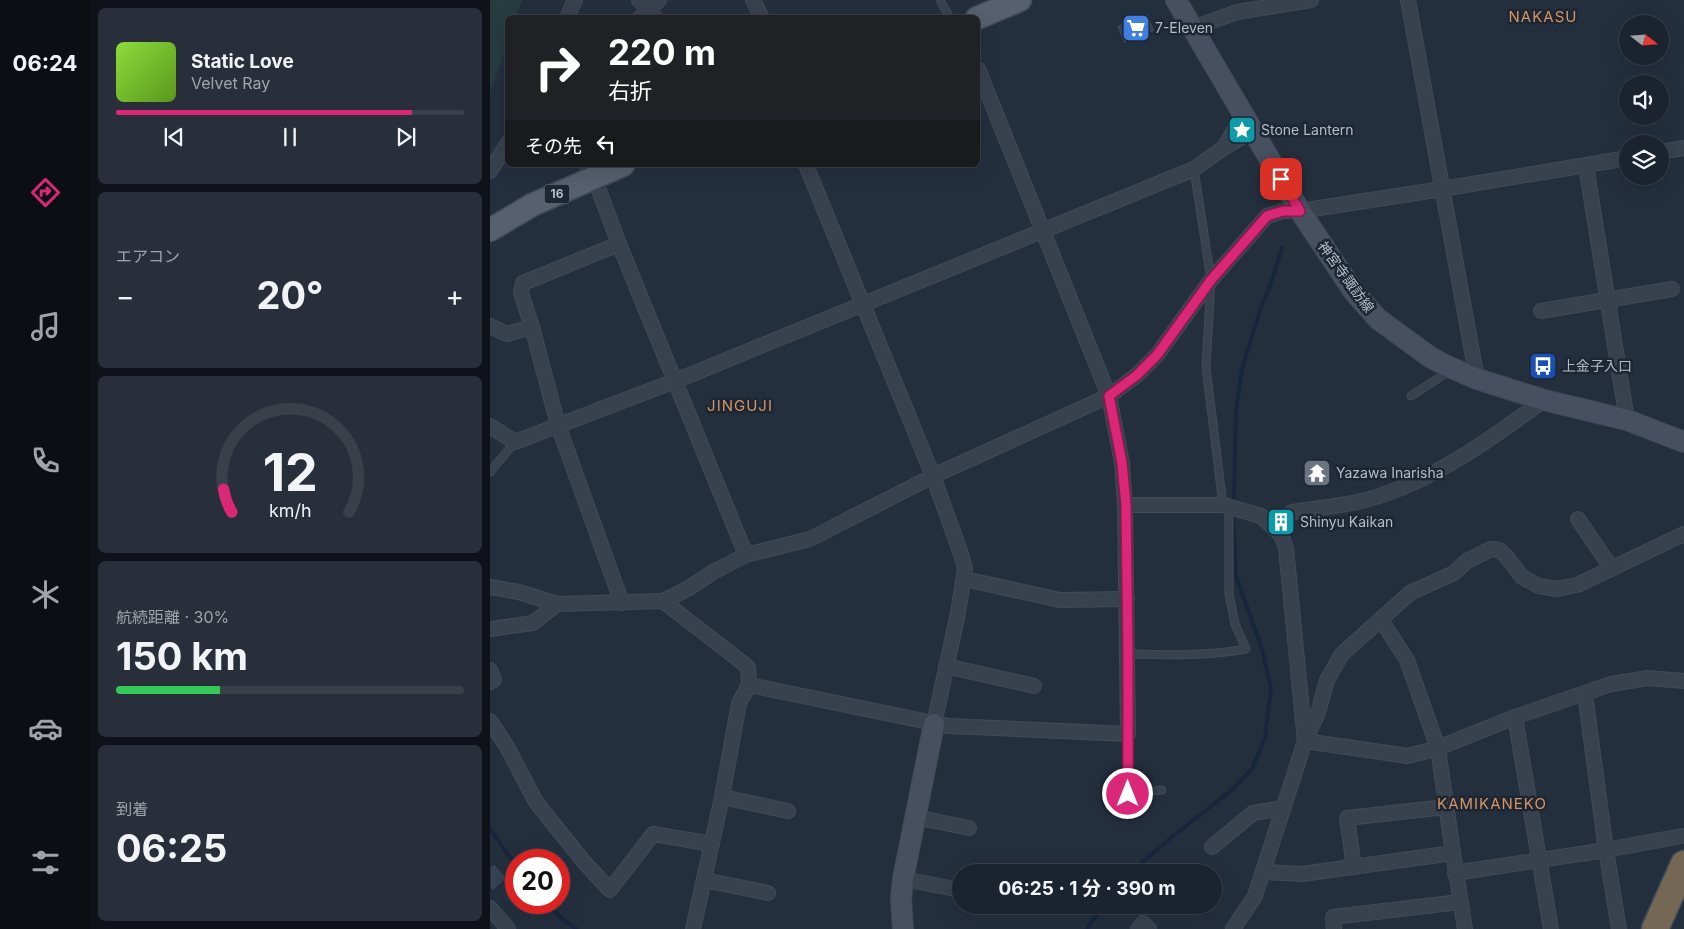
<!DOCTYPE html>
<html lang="ja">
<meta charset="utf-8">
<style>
body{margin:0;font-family:Inter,"Noto Sans JP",sans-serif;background:#282f3a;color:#f1f3f6;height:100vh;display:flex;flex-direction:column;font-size:19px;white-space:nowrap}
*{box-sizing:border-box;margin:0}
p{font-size:16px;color:#a0a4aa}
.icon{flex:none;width:28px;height:28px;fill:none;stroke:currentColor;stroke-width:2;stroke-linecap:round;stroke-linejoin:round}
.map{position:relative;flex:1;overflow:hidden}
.panel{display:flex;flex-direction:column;gap:8px;padding:8px;background:#0f1319;width:400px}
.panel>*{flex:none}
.top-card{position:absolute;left:15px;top:15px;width:475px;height:152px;border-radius:8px;box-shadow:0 5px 20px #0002,0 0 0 1px #39404a;background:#202124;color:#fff;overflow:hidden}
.needle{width:32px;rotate:107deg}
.fabs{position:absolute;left:1129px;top:15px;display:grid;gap:10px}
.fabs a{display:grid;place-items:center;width:50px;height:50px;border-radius:50%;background:#1b232e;box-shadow:0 5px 20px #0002,0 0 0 1px #39404a;font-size:25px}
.speed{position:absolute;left:15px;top:849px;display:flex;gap:10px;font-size:25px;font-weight:700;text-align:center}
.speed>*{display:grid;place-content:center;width:65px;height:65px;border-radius:50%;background:#1b232e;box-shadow:0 5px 20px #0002,0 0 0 1px #39404a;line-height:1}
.speed .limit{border:8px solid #d22;background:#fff;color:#111}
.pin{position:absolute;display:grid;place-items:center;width:42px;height:42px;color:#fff;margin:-21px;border-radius:10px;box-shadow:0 2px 8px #0006}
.me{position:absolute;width:55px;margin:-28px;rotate:0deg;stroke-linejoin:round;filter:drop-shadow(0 0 4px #0008)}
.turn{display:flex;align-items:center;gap:18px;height:105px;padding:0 20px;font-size:22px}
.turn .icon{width:65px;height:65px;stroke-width:2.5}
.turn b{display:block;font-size:35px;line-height:42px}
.then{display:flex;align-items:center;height:48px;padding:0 20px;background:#0003;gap:10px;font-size:19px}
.big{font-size:38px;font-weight:700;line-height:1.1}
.panel .widget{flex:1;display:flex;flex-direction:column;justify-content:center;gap:8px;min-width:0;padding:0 18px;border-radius:8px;background:#282f3a}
.panel .dial{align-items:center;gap:0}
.dial svg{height:130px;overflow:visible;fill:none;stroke:#39404a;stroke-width:7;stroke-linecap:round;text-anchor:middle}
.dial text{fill:#f1f3f6;stroke:none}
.song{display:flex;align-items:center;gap:15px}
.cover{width:60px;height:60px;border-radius:8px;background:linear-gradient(135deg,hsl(90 70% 55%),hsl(90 70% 35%))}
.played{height:5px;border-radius:2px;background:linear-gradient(90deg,#db2777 85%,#39404a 85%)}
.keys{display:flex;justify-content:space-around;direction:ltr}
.heat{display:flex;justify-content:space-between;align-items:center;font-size:28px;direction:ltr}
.charge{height:8px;border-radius:4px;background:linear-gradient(90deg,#34c759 30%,#39404a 0)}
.trip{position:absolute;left:462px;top:864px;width:270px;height:50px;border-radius:25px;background:#1b232e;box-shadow:0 5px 20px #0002,0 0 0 1px #39404a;font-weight:700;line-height:50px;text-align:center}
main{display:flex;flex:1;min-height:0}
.tab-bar{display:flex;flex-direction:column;width:90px;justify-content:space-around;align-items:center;background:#0b0e12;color:#a0a4aa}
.tab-bar .icon{width:35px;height:35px}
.tab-bar .active{color:#db2777}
.tab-bar b{font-size:22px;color:#f1f3f6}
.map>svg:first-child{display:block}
.green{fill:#263c3f}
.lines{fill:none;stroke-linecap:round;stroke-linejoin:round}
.stream{stroke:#17263c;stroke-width:4}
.building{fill:#364354;stroke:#1f2835}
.lane-casing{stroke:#414a57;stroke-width:9}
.street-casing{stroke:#414a57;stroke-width:16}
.secondary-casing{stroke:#414a57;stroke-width:22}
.primary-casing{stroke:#414a57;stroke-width:25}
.highway-casing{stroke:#434c59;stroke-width:29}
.lane{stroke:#38414e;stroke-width:7}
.street{stroke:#38414e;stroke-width:14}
.secondary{stroke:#465061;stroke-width:20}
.primary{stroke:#56606e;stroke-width:22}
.highway{stroke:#746855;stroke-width:26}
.route-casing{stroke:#8e194d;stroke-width:12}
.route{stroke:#db2777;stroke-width:9}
.labels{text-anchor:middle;stroke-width:5;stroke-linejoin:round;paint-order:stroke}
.shield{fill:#1d2633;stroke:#878f9c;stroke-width:1}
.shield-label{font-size:12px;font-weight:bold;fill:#b4bcc9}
.poi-label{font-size:14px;fill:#b4bcc9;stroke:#1d2633;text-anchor:start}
.street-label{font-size:14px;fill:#b4bcc9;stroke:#1d2633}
.neighbourhood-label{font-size:15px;letter-spacing:1px;fill:#d59563;stroke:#1d2633}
</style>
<main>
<nav class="tab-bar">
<b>06:24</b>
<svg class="icon active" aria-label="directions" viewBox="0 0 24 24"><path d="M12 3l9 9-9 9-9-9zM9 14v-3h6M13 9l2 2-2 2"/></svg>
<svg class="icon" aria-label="music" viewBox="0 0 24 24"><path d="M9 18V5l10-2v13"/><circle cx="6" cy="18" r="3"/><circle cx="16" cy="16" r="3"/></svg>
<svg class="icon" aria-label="phone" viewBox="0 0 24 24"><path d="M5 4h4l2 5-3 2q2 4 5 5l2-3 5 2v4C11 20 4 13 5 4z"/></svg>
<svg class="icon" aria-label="climate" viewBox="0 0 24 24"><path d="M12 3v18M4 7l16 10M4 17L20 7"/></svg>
<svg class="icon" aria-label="car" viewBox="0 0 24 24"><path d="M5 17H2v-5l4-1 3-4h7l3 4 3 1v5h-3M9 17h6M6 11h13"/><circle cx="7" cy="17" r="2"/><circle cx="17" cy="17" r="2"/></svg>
<svg class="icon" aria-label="filters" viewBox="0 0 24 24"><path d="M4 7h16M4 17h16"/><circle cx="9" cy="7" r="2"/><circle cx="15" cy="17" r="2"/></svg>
</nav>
<section class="panel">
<div class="widget">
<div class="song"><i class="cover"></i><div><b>Static Love</b><p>Velvet Ray</p></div></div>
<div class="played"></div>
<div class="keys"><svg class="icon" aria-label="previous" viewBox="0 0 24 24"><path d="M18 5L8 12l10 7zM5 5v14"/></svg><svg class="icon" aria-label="pause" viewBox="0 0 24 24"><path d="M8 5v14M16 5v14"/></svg><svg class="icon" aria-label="next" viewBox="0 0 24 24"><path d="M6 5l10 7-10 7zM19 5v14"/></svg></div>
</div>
<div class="widget"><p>エアコン</p>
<div class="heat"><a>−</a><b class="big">20°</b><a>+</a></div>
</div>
<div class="widget dial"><svg viewBox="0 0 100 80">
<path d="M14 69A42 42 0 1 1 86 69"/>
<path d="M14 69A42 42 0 0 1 9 55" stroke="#db2777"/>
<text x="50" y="56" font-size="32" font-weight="700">12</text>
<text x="50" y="72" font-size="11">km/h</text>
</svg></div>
<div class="widget"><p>航続距離 · 30%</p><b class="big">150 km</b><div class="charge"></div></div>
<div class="widget"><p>到着</p><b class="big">06:25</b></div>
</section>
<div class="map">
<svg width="1194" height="929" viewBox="0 0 1194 929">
<rect width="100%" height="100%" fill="#242f3e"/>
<path class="green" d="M0 0H32L26 17 18 18 17 43 0 94Z"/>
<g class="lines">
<g class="stream">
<path d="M744 497 746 410 752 369 771 307 779 289 792 248"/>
<path d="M0 829 26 866"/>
<path d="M641 872 683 836 743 789 762 769 775 737 781 688 772 649 746 576 743 514"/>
<path d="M57 902 71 918 87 929"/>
<path d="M597 929 614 905"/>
</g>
</g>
<g class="building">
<path d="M658 13 665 31 634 44 626 26Z"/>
<path d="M796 516 797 527 787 528 786 517Z"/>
<path d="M4 864 17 878 3 891 0 888V867Z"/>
</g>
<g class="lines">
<defs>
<g id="lane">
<path d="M450 0 460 18"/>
<path d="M704 169 721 280 716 367 733 505"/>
<path d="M921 396 961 370"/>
<path d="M0 472 25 442"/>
<path d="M772 516 802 512"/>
<path d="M638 654C678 655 716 656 756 649L745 624 739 594V507"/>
<path d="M638 734V794L672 790"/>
</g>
<g id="street">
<path d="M149 0 165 18"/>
<path d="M263 0 272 18"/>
<path d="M918 0 987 379"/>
<path d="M77 18 85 0"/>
<path d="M150 18 169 0"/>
<path d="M703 28 747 12 821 0"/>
<path d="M735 146 753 115"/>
<path d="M1170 152 1194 148"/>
<path d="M97 165 104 177 129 244 256 555"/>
<path d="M316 165 443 476 471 554 475 568 468 613 444 724"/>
<path d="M1096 166 1137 420"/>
<path d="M0 171 18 143"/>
<path d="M1051 311 1182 289"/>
<path d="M0 326 17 334 42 327 68 425 132 603"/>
<path d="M42 327 31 293 33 283 129 244"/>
<path d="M0 426 25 442 185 381 704 169 735 147 762 131"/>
<path d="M635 505H733L771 516 791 535 796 548 815 741"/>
<path d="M802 512C831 508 861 505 889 496 947 478 1005 436 1054 400"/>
<path d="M1088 519 1122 569"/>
<path d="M474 579 570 600 637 599"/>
<path d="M0 587 29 592 67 604 173 601 199 588 223 572 256 555 320 539 443 476 619 396 647 375 667 355 721 280 777 216 793 211H810L952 189 1138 158"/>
<path d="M173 601 258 667 259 685 249 703 232 797 203 929"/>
<path d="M891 620 917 660 948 748 1025 717 1121 684 1158 678 1194 681"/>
<path d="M0 629 43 623 67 604"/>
<path d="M456 666 544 686"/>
<path d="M0 670 4 680 0 682"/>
<path d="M259 685 458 726 638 734 635 505 632 463 619 396 488 69"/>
<path d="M1095 694 1116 850 1192 836"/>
<path d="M1025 717 1061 929"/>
<path d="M0 721 16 745 46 802 94 862 120 890 163 834 222 844"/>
<path d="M815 741 918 756 948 748 963 853"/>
<path d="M232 797 298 811"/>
<path d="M426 817 479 828"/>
<path d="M722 847 763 813 794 808"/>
<path d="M864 867 857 818 956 807"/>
<path d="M774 872 812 874 963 853 975 929"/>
<path d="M965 873 1116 850 1129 929"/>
<path d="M413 879 471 890"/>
<path d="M214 880 278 893"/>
<path d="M0 908 18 929"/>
<path d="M648 929 653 923 659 929"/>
<path d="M743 929 765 896 815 741 828 713 837 680 852 654 920 593 964 573 977 561 1001 549 1009 550 1016 556 1032 577 1049 586 1067 589 1087 585 1194 534"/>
<path d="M844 929 843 917 970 902"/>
</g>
<g id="secondary">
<path d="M686 0 810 211 864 292 888 319 940 357 955 365 987 379 1054 400 1137 420 1194 442"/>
<path d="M413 929 411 899 413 879 444 724"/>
</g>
<g id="primary">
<path d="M487 18 530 0"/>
<path d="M0 230 42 205 133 165"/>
</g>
<path id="highway" d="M1165 929 1194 864"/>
</defs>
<use href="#lane" class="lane-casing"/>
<use href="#street" class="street-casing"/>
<use href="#secondary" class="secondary-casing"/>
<use href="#primary" class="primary-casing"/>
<use href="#highway" class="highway-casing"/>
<use href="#lane" class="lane"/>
<use href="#street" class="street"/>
<use href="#secondary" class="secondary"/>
<use href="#primary" class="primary"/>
<use href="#highway" class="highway"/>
</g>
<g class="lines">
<defs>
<path id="route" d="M638 794V654L636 505 632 463 619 396 647 375 667 355 721 280 777 216 793 211H810L791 179"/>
</defs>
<use href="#route" class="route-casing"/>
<use href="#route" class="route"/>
</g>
<defs>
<symbol id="supermarket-square" viewBox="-11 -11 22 22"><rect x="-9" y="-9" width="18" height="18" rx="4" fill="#3f7fe0" stroke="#1d2633"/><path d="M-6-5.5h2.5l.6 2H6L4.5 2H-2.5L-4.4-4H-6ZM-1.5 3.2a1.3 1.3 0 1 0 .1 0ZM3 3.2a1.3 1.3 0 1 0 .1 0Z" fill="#fff"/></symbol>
<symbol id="sight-square" viewBox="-11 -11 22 22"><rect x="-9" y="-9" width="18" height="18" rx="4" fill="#0f9aa8" stroke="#1d2633"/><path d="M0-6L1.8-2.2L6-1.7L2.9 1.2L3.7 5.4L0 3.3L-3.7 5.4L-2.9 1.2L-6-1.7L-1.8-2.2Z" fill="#fff"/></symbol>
<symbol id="bus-square" viewBox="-11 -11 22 22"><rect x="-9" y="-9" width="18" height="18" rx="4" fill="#1a4fb4" stroke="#1d2633"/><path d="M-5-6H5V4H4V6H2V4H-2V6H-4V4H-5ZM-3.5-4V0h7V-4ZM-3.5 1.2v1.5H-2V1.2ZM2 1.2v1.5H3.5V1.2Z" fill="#fff"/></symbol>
<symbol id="temple-square" viewBox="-11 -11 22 22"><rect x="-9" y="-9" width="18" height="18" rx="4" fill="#6b7280" stroke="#1d2633"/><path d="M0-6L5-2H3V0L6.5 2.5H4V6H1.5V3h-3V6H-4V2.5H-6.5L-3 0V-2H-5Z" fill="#fff"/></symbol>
<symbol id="building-square" viewBox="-11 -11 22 22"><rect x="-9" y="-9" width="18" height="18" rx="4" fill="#0f9aa8" stroke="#1d2633"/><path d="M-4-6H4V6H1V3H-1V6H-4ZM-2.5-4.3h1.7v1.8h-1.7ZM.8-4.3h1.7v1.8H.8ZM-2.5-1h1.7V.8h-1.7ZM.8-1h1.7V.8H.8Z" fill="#fff"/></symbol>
</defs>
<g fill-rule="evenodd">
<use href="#supermarket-square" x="630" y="12" width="32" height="32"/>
<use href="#sight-square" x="736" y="114" width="32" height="32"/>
<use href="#bus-square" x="1037" y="350" width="32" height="32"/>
<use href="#temple-square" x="811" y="457" width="32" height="32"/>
<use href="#building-square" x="775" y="506" width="32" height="32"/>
</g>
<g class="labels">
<rect class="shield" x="54.5" y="184.5" width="25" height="19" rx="4"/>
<g class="shield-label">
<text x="67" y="198">16</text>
</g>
<g class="poi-label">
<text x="665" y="33">7-Eleven</text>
<text x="771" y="135">Stone Lantern</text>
<text x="1072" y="371">上金子入口</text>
<text x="846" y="478">Yazawa Inarisha</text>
<text x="810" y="527">Shinyu Kaikan</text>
</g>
<g class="street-label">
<text transform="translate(856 277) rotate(54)" y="5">神宮寺諏訪線</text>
</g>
<g class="neighbourhood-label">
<text x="1053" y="22">NAKASU</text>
<text x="250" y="411">JINGUJI</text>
<text x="1002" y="809">KAMIKANEKO</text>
</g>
</g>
</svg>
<div class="fabs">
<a><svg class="needle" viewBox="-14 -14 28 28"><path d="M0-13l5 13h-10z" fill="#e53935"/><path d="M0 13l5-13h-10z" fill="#a0a4aa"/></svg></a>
<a><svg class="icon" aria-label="sound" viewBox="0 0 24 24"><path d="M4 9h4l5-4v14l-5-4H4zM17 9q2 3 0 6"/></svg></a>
<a><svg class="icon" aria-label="layers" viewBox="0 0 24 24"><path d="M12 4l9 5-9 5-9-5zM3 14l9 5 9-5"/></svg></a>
</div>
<div class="speed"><div class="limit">20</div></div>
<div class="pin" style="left:791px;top:179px;background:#d93025"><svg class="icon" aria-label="arrive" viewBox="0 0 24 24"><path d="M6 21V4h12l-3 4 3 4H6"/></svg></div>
<svg class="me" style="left:638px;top:794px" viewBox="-20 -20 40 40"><circle r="17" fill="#db2777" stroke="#fff" stroke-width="3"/><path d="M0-11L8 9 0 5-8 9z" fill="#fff"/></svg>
<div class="trip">06:25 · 1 分 · 390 m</div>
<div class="top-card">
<div class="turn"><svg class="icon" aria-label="right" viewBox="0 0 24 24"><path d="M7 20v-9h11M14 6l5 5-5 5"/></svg><div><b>220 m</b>右折</div></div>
<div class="then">その先<svg class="icon" aria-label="left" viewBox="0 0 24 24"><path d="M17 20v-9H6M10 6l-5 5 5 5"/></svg></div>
</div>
</div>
</main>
